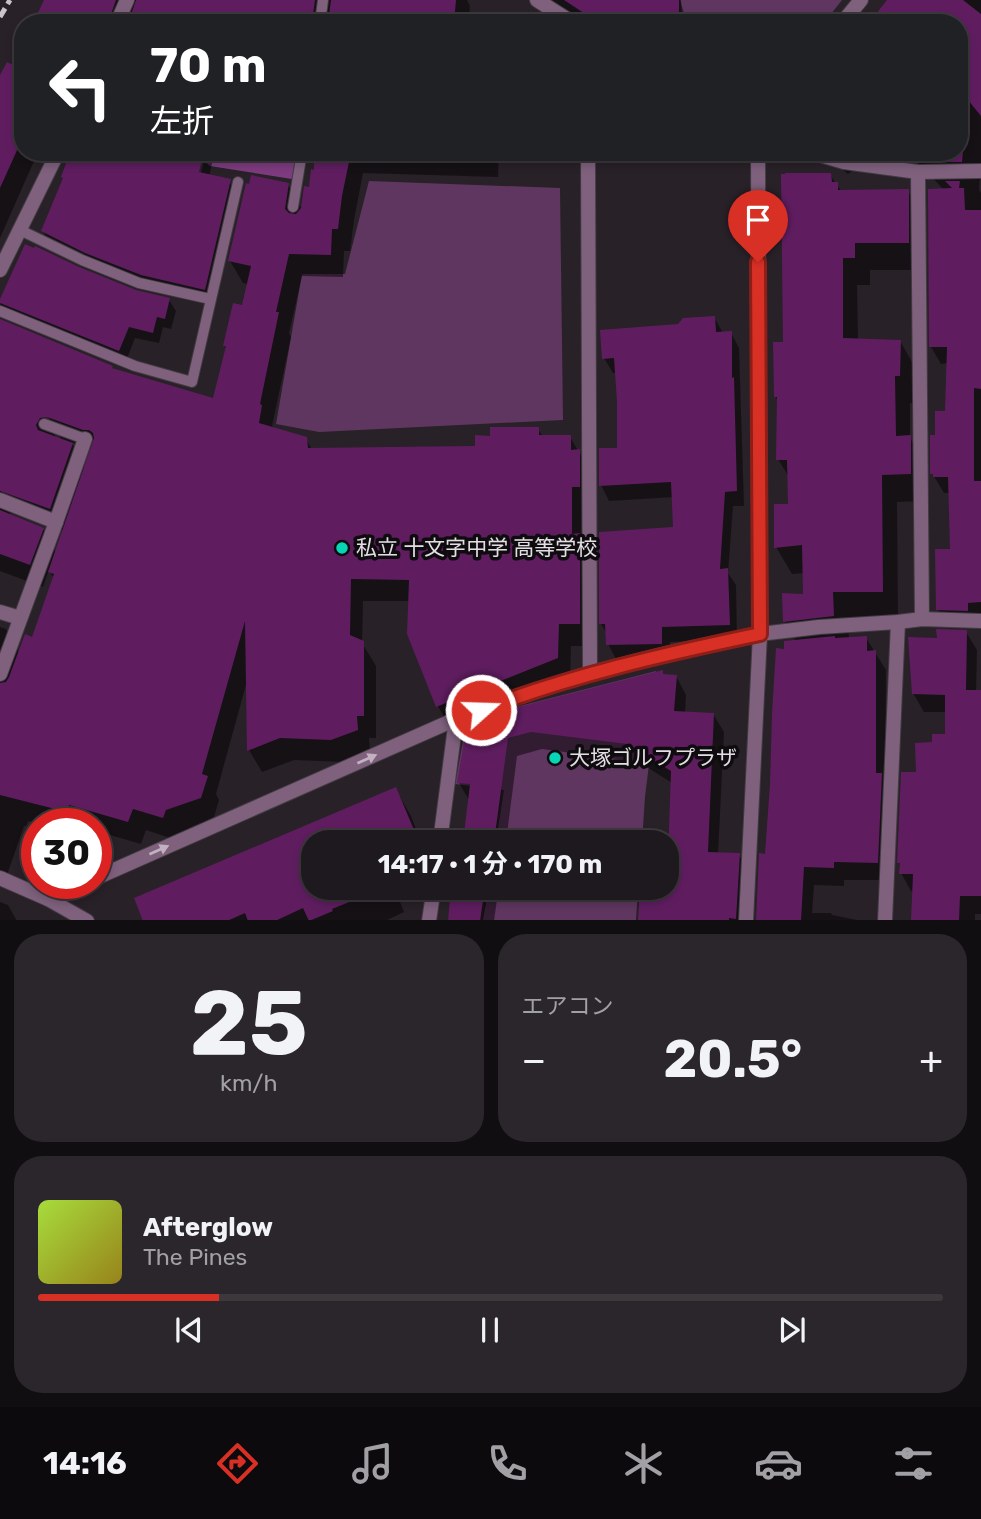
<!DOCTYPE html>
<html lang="ja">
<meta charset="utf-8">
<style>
body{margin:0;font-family:Rubik,"Noto Sans JP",sans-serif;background:#2b262b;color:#f1f3f6;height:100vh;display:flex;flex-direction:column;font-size:26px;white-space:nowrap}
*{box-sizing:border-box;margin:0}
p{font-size:23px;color:#a1a0a4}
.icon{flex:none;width:38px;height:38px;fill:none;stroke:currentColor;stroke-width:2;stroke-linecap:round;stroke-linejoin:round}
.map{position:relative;height:920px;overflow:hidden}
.details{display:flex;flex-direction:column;gap:14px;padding:14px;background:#100e10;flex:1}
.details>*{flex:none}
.guide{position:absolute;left:14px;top:14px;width:954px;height:147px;border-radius:28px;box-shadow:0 4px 10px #0003,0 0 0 2px #3c383c;background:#202124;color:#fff;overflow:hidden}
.speed{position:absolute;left:21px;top:808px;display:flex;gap:14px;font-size:35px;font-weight:700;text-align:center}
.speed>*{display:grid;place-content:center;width:91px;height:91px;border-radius:50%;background:#1e191e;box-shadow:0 4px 10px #0003,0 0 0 2px #3c383c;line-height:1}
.speed .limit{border:10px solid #d22;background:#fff;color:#111}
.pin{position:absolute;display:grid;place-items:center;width:60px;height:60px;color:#fff;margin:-72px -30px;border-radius:50% 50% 50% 0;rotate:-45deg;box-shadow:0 0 7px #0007}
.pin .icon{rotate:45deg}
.me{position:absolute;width:77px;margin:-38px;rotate:70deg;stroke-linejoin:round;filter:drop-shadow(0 0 5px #0008)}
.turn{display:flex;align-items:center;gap:24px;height:147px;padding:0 21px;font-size:32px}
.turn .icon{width:91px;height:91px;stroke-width:2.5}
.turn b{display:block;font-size:49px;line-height:60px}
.big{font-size:52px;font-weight:700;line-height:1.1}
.details .tile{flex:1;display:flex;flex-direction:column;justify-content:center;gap:10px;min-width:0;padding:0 24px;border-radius:28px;background:#2b262b}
.details .dial{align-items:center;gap:0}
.dial b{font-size:91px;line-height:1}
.song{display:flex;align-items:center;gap:21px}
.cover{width:84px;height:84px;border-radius:10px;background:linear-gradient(135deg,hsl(80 70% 55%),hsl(50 70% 35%))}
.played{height:7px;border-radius:4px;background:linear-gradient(90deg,#d93025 20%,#3c383c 20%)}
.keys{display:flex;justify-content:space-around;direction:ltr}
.heat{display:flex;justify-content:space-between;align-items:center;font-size:38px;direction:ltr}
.details .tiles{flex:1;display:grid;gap:14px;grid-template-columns:1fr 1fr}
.tile:last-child{grid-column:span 2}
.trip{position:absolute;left:301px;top:830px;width:378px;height:70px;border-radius:28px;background:#1e191e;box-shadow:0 4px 10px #0003,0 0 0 2px #3c383c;font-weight:700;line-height:70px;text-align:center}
.tab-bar{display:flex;height:112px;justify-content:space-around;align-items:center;background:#0c0a0c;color:#a1a0a4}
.tab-bar .icon{width:49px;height:49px}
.tab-bar .on{color:#d93025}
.tab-bar b{font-size:32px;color:#f1f3f6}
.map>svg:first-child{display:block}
.green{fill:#5f365f}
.forest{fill:#7e3b7f}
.shadow{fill:#0007;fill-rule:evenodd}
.building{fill:#5f1d60}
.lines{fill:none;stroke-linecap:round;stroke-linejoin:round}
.lane-casing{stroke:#423b42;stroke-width:12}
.street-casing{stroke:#423b42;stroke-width:16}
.lane{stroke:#7f617e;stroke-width:10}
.street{stroke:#7f617e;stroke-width:14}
.rail{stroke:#c9c4c9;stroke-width:5;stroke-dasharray:10 5;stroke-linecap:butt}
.oneway{fill:#c0b2c0}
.route-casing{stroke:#8d1f18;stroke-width:18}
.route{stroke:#d93025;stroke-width:12}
.poi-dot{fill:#06d5b6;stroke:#0f0c0f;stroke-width:2.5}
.labels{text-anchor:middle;stroke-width:7;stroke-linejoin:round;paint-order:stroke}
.poi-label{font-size:21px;fill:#e3dee3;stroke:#0f0c0f;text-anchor:start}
</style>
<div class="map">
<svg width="981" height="921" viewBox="0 0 981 921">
<rect width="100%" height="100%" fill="#282128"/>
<g class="green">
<path d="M681 0H842L824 23H682Z"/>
<path d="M369 181 560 188 563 420 319 432 276 424 302 274H345Z"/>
<path d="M656 671 653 732 645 797 642 842H496L504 790 455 784 466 725 508 709Z"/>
<path d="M489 887H638L636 920H483Z"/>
</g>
<path class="forest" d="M206 152H303L298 180 210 166 204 161Z"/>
<g class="shadow">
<path d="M49 0H467L470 6 468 23H35Z"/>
<path d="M551 0H680L687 23H583L553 4Z"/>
<path d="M890 0H981V164L979 189 981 193V619L947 626 938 609 951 551 950 493H944L932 473 937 437 947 412 948 363 941 364 931 347 944 190 908 152H959V23Z"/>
<path d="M23 46V152H38L0 238V78L12 67Z"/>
<path d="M206 152H215L209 176 229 181 238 196 213 304 151 290 51 246 43 231 195 180 199 181Z"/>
<path d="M321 152H499L498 177 363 173 354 220 350 251H344L343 277 302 276 289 333 291 337 272 426 275 430 306 439 312 450 477 448 491 438 538 429 543 437H570L592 474V646H571L570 680 451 729 438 706 409 634 410 601H363L362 643 376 666V738H369L370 753 345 762 294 760 262 772 249 750 247 681 216 794 219 800 213 820 179 833 176 840 146 830 141 844 96 831V824H42L28 821 26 826H24L7 875 0 873V627L6 629 20 654 33 639 54 579 49 570 43 587 0 571V321L112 367 114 371 214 400 227 349 225 345 243 307 248 284 243 283 230 261 288 185 302 210 317 172ZM43 408 61 439H57L40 410ZM71 442 93 450 86 469ZM11 513H17L64 531 56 553 43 529 7 515Z"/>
<path d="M821 152H878L871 159 867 158 848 174Z"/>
<path d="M830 175 842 192 908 191 923 218 924 270H870V285H857L858 340 900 341 916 369 915 403H910V438L926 465V501L897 502 898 619H848L849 639 866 638 886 670 885 782 887 880H844V886L814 885 812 913H831L832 915 862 921H757L761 855H766L786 650 796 641 785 621 804 596V573L792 574 776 547 790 506V479L778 459 779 402 775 396 785 344Z"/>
<path d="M26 247 136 292 169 300 176 311 171 329 163 327 159 343 135 338 126 361 6 314 0 303Z"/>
<path d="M714 317 723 333H731L739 348 744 506H733L728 573 736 585 737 640 670 642V658L616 659 608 644 607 634 601 624 675 529 674 497 609 501 601 485 619 449 617 373H613L604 358 678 326Z"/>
<path d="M966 632 977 650 976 692H981V914H975V921H913L914 892 911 891 901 873V866L899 862 918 774 934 744 947 736V712H924L913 693 938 640Z"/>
<path d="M662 672 664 676H676L686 695 685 713 713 714 724 732 718 854 739 855 749 873 747 921H640L667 887V853H669L672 783 639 762 542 749 517 756 506 842H455L456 828 466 830 469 800 459 783 468 726Z"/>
<path d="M396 790 411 816 421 842H313V887H436L400 902 404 912 385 921H145Z"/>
<path d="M453 887H496L498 892 494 921H448Z"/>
<path d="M0 902 8 905 17 921H0Z"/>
</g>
<g class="building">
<path d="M44 0H116L108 23H33Z"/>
<path d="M136 0H315L312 23H209L178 18 177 23H128Z"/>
<path d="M331 0H456L454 23H328Z"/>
<path d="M564 0H679V23H627V12L596 21Z"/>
<path d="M887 0H963L981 14V116L959 89V23H869Z"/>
<path d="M7 62 23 70V137L0 188V75Z"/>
<path d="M70 152H204L199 172 231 179 205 290 141 275 85 253 41 231 63 178 61 177Z"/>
<path d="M314 152H351L342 196 338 229H332L331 255 289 254 276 312H279L260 404 262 405 259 423 307 437 308 448 475 446V435L490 436V427H539V435H571V450L580 449V487H572V534L580 533V624H559L558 658 436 707 407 634 409 580 351 579 350 635 364 641V716H357L358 730 331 740 280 738 247 751 245 621 202 774 208 776 201 798 166 810 163 818 133 809 128 822 69 805 67 812 0 795V683L6 682 9 677 25 634 32 637 54 574 48 572 94 438 93 433 89 430H83L47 417 40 418 36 425 38 430 73 443 50 509 0 491V319L113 366 112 368 213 398 226 346H223L233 303 242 305 251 266 228 261 246 183 249 184 251 175 289 183 285 209 289 213 296 214 301 208 304 186 309 187 311 169 314 170Z"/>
<path d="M917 152H963L962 162H927Z"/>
<path d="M785 173H831L832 182H838V190L909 189V243H855V258H843V338L901 340 900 376H895L896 436 911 435V474L882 475 883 592H833L834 616 783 622 782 593 803 594 802 545 774 548V504H788L787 460H776L777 397H774L773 342H783L781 174H785Z"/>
<path d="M945 181H960L959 188H964L965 210H981V389L974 388V481H981V602L968 603V611L936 610 935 549H950L948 477H933V474H930V435H935V411H945L947 347H929L928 189 952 188Z"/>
<path d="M25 244 34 248 35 246 79 267 136 290 170 298 165 319 157 317 153 333 129 327 119 351 0 303V299Z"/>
<path d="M715 316 716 332 732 331V378L734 377 737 491 725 492 720 569 728 568 730 625 662 627V644L606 645 605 624H599V532L673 527 671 482 599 486V448H617V401L614 358 602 359 600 330 678 324 683 318Z"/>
<path d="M0 510 44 528 30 565 0 554Z"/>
<path d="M936 629 967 630 966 690H981V896H960L959 921H911L913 874H899L900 863H897L901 772H916L915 743 932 742V734H945V695L912 694 908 637 937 638Z"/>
<path d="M835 636V638L867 636V651L876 650V773H882L878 863 834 862V868L804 867 801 921 756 920 759 853 765 854 770 784 772 714 776 648 784 649V641Z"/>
<path d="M663 670V674L677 675 674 711 714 713 708 852 740 853 736 919 729 918V921H638L640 887H667L671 771 627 744 531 732 508 738 496 827 491 842H463L470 784 457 783 467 725 503 711Z"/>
<path d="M396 787 419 842H313V887L384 888 332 909 333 911 309 921 303 908 275 921H248L245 913 227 921H143L134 898Z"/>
<path d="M451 887H485L480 921H448Z"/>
</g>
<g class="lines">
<defs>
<g id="lane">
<path d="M320 23 323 0"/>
<path d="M293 207 302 152"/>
<path d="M20 230 82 260 139 283 210 299"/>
<path d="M0 311 135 366 192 382 238 182"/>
<path d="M44 424 85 439"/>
</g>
<g id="street">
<path d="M537 0 573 23"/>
<path d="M117 23 127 0"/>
<path d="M842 23 861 0"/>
<path d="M588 152 590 673"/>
<path d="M810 152 844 162 918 172 981 171"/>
<path d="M918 172 922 619"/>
<path d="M0 270 58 152"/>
<path d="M0 500 56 522"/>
<path d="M0 612 20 618"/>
<path d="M0 674 56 522 85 439"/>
<path d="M440 842 456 719"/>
<path d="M0 878 48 899 87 921"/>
<path d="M96 878 456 719 505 700 590 673 677 651 760 634 819 627 898 622 922 619 981 621"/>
<path d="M48 899 83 884"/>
<path d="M429 921 434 887"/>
<path d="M746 921 760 634 758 152"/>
<path d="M885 921 898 622"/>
</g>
</defs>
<use href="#lane" class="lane-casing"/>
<use href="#street" class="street-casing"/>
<use href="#lane" class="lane"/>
<use href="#street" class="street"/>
<path class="rail" d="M0 17 10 0"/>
</g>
<defs><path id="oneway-solid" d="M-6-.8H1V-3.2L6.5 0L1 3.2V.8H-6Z" transform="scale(1.75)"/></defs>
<g class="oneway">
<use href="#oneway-solid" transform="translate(367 759) rotate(-24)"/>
<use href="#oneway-solid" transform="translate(159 850) rotate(-24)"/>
</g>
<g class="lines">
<defs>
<path id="route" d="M481 710C572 675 665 654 760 634L758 262"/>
</defs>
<use href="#route" class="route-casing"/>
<use href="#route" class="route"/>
</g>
<g class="poi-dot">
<circle cx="342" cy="548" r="7"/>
<circle cx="555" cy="758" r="7"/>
</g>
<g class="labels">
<g class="poi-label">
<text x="356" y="555">私立 十文字中学 高等学校</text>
<text x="569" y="765">大塚ゴルフプラザ</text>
</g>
</g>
</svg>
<div class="speed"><div class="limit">30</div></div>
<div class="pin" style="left:758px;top:262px;background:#d93025"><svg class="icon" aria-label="arrive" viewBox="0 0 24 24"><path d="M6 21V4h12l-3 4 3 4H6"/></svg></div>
<svg class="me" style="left:481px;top:710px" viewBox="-20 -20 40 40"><circle r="17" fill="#d93025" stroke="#fff" stroke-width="3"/><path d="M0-11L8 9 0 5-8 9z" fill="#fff"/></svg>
<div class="trip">14:17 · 1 分 · 170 m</div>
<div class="guide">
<div class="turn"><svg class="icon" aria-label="left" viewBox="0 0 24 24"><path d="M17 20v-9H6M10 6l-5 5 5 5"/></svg><div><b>70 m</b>左折</div></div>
</div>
</div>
<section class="details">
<div class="tiles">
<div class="tile dial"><b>25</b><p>km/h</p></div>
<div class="tile"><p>エアコン</p>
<div class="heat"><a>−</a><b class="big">20.5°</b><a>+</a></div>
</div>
<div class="tile">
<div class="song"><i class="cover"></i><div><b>Afterglow</b><p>The Pines</p></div></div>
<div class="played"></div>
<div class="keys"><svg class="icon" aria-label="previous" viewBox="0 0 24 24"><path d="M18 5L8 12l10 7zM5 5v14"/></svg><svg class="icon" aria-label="pause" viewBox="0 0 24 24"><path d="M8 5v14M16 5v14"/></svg><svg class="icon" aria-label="next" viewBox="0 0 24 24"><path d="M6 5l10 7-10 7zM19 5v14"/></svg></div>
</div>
</div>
</section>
<nav class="tab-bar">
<b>14:16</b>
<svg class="icon on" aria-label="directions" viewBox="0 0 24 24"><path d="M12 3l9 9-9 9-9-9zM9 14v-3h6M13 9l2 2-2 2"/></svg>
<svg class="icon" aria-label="music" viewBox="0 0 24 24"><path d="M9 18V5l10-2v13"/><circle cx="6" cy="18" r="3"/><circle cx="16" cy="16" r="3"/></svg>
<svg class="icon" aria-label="phone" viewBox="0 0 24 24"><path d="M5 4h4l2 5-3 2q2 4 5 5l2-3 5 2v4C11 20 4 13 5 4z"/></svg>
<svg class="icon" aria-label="climate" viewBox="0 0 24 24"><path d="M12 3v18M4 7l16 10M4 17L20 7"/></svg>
<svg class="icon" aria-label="car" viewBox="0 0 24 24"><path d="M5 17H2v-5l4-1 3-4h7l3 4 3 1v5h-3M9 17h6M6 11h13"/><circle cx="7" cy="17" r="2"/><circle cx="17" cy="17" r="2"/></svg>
<svg class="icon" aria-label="filters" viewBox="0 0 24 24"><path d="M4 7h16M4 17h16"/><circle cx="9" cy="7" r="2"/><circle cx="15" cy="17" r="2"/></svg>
</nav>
